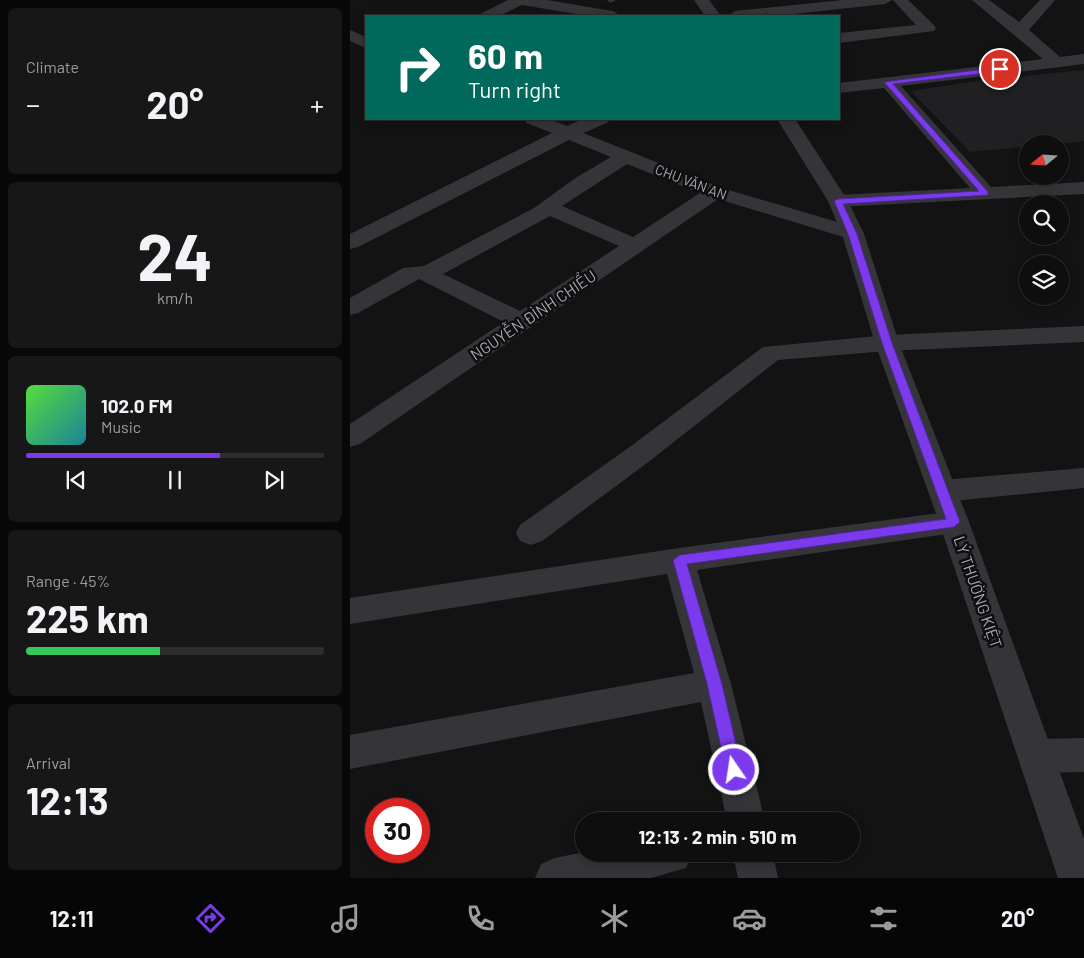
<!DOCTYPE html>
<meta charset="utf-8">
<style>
body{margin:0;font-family:Barlow,sans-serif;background:#171718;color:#f1f3f6;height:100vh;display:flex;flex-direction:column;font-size:19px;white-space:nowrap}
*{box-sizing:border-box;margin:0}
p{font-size:16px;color:#9b9c9e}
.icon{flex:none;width:28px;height:28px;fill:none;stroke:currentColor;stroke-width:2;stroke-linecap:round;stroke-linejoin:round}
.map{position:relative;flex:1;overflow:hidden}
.details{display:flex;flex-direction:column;gap:8px;padding:8px;background:#080808;width:350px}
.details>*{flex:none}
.top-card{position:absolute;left:15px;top:15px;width:475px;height:105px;border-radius:0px;box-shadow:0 2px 12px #0003,0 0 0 1px #2e2e2f;background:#00695c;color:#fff;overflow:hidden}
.needle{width:32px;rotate:252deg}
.buttons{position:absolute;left:669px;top:135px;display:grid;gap:10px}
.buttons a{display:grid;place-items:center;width:50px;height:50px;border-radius:50%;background:#0e0e0f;box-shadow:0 2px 12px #0003,0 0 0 1px #2e2e2f;font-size:25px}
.speed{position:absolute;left:15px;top:798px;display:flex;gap:10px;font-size:25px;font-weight:700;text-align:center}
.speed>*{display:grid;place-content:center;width:65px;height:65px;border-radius:50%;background:#0e0e0f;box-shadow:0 2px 12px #0003,0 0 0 1px #2e2e2f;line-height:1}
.speed .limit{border:8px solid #d22;background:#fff;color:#111}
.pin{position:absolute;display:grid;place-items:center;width:42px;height:42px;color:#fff;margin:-21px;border:2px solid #fff;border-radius:50%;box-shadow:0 1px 5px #0007}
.me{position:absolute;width:55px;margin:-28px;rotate:347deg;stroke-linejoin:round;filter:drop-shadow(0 0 4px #0008)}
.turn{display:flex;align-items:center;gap:18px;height:105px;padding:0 20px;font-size:22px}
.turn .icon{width:65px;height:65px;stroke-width:2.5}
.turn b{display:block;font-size:35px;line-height:42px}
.big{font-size:38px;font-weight:700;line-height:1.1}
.details .card{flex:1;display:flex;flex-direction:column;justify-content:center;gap:8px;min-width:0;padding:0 18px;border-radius:8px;background:#171718}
.details .dial{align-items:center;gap:0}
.dial b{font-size:65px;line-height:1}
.song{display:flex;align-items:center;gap:15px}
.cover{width:60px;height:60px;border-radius:8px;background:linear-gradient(135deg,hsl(110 70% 55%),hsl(190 70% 35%))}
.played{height:5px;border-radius:2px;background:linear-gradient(90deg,#7c3aed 65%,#2e2e2f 65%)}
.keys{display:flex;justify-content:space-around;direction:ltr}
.heat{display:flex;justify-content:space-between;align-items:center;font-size:28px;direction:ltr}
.charge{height:8px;border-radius:4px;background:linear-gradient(90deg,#34c759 45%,#2e2e2f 0)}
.trip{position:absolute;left:225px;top:812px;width:285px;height:50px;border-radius:25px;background:#0e0e0f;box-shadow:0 2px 12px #0003,0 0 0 1px #2e2e2f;font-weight:700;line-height:50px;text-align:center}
.menu{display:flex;height:80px;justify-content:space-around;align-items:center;background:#060606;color:#9b9c9e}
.menu .icon{width:35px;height:35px}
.menu .on{color:#7c3aed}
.menu b{font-size:22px;color:#f1f3f6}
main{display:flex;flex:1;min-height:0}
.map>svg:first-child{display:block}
.built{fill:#201f21}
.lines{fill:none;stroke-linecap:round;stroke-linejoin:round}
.service{fill:#353439;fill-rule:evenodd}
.minor{fill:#353439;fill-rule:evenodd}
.tertiary{fill:#353439;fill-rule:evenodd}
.route{fill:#7c3aed;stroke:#51269a}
.labels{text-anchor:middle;stroke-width:5;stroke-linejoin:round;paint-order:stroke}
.far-street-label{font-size:14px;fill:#a6a8b3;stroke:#0e0e0f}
.street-label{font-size:16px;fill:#a6a8b3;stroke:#0e0e0f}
</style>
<main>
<section class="details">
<div class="card"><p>Climate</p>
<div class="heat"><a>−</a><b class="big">20°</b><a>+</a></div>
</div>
<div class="card dial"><b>24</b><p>km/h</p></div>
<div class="card">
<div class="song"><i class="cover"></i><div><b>102.0 FM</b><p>Music</p></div></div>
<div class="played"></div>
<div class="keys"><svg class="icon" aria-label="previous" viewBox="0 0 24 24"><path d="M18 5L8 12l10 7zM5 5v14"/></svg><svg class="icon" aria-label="pause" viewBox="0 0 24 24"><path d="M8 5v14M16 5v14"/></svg><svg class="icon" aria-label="next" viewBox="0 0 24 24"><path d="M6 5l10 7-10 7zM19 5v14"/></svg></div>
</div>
<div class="card"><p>Range · 45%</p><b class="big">225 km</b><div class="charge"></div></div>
<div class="card"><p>Arrival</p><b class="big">12:13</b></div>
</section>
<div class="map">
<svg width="734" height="878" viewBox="0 0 734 878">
<rect width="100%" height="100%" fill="#131314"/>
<path class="built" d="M734 70V141L711 144H678L677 147 620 152 561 91 632 80Z"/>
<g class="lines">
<path class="service" d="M257 0H266L260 3Z"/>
<g class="minor">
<path d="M158 0H197L263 11 271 16H238L172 5 149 16H129L132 13Z"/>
<path d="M493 0H542L535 4 426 16H377L385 11Z"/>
<path d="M543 0H558L584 25 586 28 584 31 489 43V33L566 25Z"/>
<path d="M622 0H639L669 22 690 0H705L679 30 710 57 734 54V64L551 86 641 187 734 182V194L488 207 481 205 478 201 481 197 488 195 620 188 534 88 489 93V83L693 59Z"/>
<path d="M0 30 16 37V48L0 41Z"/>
<path d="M174 119H199L217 126 233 119H260L257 123 233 133 372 188 511 229 514 234 511 239 503 240 368 199 10 444 0 447V424L154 322 69 279 8 313 0 315V298L53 268 74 266 184 208 227 177 261 157 219 140 8 247 0 249V234L202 133 177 123ZM277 164 350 193 283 237 212 206ZM200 216 269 246 170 311 93 274Z"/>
<path d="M734 326V342L537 351 428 360 301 460 192 541 181 545 170 541 166 533 170 525 281 446 413 347 537 335Z"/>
<path d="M734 468V488L592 502 582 499 578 491 582 483 592 480Z"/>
<path d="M604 511 615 514 619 522 615 530 604 533 347 570 381 684 415 821H377L351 702 0 769V735L344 673 317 574 0 624V598L329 548Z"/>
<path d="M734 738V772L686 773 673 768 668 756 673 744 686 739Z"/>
<path d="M234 852V854H342L336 868 301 878H185L191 864 205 858Z"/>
<path d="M383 854H423L428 878H388Z"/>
</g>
<g class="tertiary">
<path d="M344 0H359L371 16H355Z"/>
<path d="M427 119H445L498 201 514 234 549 343 619 522 734 839V878H708L589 522 525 343 492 234 478 201Z"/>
</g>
</g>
<path class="route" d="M650 67 653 71 543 84 638 192V195L493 204 507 234 542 343 610 522 604 527 337 564 372 684 392 770 389 775 384 777 379 775 376 770 357 684 323 560 330 555 596 519 532 343 498 234 484 201 488 199 629 191 534 82Z"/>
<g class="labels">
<g class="far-street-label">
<text transform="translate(341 182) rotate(21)" y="5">CHU VĂN AN</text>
</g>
<g class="street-label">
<text transform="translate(183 315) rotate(-34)" y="6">NGUYỄN ĐÌNH CHIỂU</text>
<text transform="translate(628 592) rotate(71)" y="6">LÝ THƯỜNG KIỆT</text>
</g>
</g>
</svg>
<div class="buttons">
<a><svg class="needle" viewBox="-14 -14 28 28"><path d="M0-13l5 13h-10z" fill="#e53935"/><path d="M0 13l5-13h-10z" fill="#9b9c9e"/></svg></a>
<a><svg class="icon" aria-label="search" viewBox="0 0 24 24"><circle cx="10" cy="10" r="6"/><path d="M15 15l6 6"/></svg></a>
<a><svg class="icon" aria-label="layers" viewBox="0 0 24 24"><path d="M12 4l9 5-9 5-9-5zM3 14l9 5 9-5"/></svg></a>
</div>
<div class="speed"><div class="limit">30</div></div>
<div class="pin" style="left:650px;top:69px;background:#d93025"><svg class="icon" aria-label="arrive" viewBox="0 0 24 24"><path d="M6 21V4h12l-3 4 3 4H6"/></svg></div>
<svg class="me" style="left:384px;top:770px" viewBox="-20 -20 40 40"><circle r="17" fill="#7c3aed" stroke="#fff" stroke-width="3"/><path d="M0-11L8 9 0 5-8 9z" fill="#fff"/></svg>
<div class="trip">12:13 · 2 min · 510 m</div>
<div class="top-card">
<div class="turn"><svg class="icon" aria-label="right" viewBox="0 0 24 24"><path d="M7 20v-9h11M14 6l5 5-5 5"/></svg><div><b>60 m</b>Turn right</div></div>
</div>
</div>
</main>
<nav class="menu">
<b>12:11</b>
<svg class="icon on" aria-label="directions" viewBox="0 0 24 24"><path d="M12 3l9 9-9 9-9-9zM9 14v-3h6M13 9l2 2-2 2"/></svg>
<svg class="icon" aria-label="music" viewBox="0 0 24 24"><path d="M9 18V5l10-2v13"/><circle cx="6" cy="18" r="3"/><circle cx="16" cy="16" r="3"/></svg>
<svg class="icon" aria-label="phone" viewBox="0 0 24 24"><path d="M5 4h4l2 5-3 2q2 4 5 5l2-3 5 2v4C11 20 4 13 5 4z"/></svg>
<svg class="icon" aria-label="climate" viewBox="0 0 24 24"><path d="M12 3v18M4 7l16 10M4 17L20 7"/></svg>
<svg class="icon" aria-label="car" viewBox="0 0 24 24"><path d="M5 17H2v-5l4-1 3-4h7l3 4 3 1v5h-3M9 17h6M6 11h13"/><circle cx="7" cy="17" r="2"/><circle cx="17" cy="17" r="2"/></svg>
<svg class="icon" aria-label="filters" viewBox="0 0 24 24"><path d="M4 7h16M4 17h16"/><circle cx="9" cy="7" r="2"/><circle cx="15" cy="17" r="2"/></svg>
<b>20°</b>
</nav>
